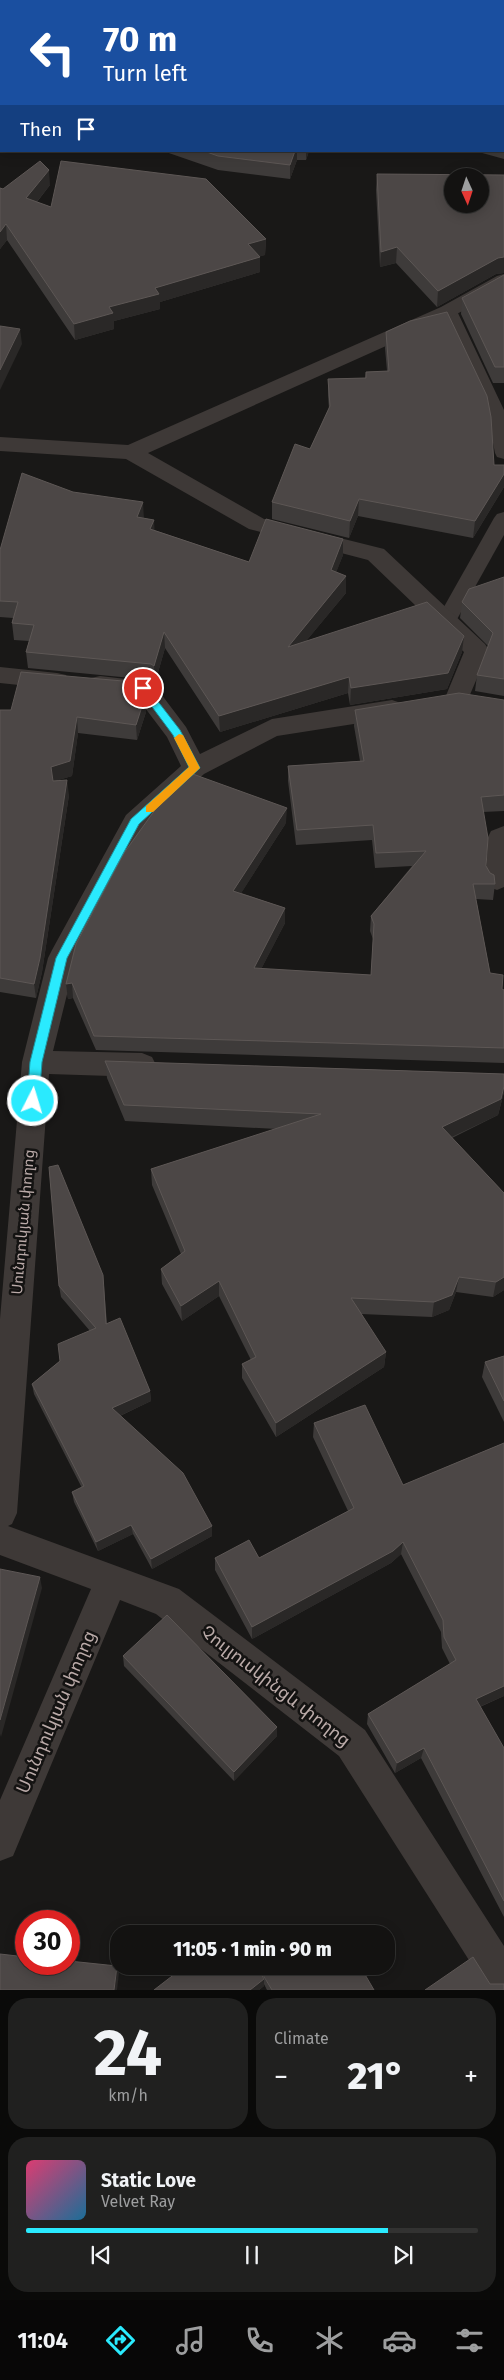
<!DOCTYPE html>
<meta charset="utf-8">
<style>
body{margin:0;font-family:"Fira Sans","Noto Sans Armenian",sans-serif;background:#20201f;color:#f1f3f6;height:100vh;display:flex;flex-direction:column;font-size:19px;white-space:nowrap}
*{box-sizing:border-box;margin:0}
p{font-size:16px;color:#9d9e9f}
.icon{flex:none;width:28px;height:28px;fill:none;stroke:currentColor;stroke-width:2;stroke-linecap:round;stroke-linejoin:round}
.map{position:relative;height:1990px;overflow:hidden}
.details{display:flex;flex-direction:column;gap:8px;padding:8px;background:#0a0a09;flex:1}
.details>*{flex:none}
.guide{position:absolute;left:0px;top:0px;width:505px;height:152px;box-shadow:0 2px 12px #0003,0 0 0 1px #323231;background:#1a4fa0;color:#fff;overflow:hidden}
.needle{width:32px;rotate:177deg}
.tools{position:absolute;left:444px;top:168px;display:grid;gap:10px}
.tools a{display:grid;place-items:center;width:45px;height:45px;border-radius:50%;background:#131211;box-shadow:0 2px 12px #0003,0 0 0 1px #323231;font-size:25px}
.speed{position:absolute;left:15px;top:1910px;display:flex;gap:10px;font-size:25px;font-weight:700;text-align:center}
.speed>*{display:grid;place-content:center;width:65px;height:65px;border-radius:50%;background:#131211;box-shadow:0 2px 12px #0003,0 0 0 1px #323231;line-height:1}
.speed .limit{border:8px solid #d22;background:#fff;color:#111}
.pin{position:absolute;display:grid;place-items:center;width:42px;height:42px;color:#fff;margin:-21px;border:2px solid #fff;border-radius:50%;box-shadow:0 1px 5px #0007}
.me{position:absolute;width:55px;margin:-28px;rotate:5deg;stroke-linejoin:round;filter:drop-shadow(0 0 4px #0008)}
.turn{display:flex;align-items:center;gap:18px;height:105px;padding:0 20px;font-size:22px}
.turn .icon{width:65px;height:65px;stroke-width:2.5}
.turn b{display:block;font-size:35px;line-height:42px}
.then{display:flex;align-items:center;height:48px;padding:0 20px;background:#0003;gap:10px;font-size:19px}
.big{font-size:38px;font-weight:800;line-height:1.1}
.details .widget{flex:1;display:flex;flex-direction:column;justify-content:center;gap:8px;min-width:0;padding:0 18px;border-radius:20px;background:#20201f}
.details .dial{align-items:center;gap:0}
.dial b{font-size:65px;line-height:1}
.song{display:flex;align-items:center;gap:15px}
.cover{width:60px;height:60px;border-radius:8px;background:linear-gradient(135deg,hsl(340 70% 55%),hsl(200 70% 35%))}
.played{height:5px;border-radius:2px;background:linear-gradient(90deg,#2aeafe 80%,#323231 80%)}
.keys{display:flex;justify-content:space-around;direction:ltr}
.heat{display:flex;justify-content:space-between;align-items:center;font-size:28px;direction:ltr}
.details .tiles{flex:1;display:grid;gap:8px;grid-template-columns:1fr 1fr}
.widget:last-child{grid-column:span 2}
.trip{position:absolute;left:110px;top:1925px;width:285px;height:50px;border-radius:20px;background:#131211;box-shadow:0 2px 12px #0003,0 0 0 1px #323231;font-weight:800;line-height:50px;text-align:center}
.tab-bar{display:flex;height:80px;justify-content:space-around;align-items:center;background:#080707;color:#9d9e9f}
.tab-bar .icon{width:35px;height:35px}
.tab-bar .selected{color:#2aeafe}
.tab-bar b{font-size:22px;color:#f1f3f6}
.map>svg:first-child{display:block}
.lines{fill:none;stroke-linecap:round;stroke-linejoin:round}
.lane{fill:#3e3937;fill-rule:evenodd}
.street{fill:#3e3937;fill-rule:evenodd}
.wall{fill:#3e3b3a}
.shaded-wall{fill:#2a2827}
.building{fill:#4c4746;stroke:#5d5755;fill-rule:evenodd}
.route{fill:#2aeafe;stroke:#1b98a5}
.slow{fill:#f59e0b}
.labels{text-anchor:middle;stroke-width:5;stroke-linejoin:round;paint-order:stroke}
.street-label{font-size:15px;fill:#baaaa8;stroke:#141312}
.near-street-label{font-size:18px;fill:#baaaa8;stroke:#141312}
</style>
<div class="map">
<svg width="504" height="1990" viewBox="0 0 504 1990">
<rect width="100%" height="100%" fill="#191817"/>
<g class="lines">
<g class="lane">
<path d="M448 306 454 307 457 311 504 410V459L497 457 495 453 487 412 439 311 442 307Z"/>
<path d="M504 512V535L456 621 453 626 446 628 439 626 436 621 494 518 497 514Z"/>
<path d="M504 826V887L497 890 489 887 486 881 488 837 491 831Z"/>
</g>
<g class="street">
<rect x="461" y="0" width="19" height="1"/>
<path d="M504 274V288L455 315 148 453 264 519 384 549 485 644 489 650 466 704 457 707 448 704 445 698 464 652 368 560 249 529 126 459 0 451V437L128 445 441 307 497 276Z"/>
<path d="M0 667 57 673 66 675 69 681 66 687 57 689 0 683Z"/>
<path d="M100 676 152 682 186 727 200 754 272 719 392 700 401 703 404 709 401 715 392 718 277 736 204 774 144 828 76 958 53 1051 142 1053 152 1057 156 1065 152 1073 142 1077 49 1074 17 1513 12 1524 8 1526 179 1589 365 1730 504 1946V1990H488L339 1756 156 1614 120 1600 13 1856 0 1861V1800L91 1589 0 1555V1319L22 1062 48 958 52 950 126 815 181 766 167 737 136 696 91 690 88 684 91 678Z"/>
</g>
</g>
<g class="wall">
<path d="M0 0 1 1V96L0 95Z"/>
<path d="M504 31V159L475 151H504Z"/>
<path d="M163 151H309L306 160H297L290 179 218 170Z"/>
<path d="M377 174 504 175V273L496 274 437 307 396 263 380 267 376 190Z"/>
<path d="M50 185 37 202 51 207 266 239 265 255 260 256V272L160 302V309L114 321V329L75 340 7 240 0 249V188L3 189Z"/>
<path d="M504 275V383H493L461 314 462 298Z"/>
<path d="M386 332 494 465H504V487L473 538 358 516 349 538 272 519V502L310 449 329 409 328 396V379L365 378 366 372 387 371 385 348Z"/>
<path d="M144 518 154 520V530L249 562 343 539V555L336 572 346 576V593L306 641 464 636 462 652 447 689 350 705 348 693 220 732 165 648 155 683 152 680 28 668 26 652 29 641 14 640 12 623 13 618 0 617V550Z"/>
<path d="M504 577V696L475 691 477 675 488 646 460 618 462 602Z"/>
<path d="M145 697 146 712 137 740 78 733 72 776 58 780 69 795 42 972 36 998 0 992V710H11Z"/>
<path d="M504 700V811L483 812 486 866 495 884 493 900 476 899 490 973 502 989 504 990V1063L96 1050 73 998 68 999 66 984 286 823 241 893 285 908V923L261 969 371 975 373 939 370 931 371 916 412 866 375 868 372 840 296 845 288 781V766L360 761 354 726 355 710Z"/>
<path d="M105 1061 504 1074V1092L498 1115 452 1138 504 1193V1290L493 1297 456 1292 449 1310 432 1317 361 1314 386 1352 384 1367 276 1437 242 1378V1364L251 1360 219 1296 182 1321 162 1284 161 1269 181 1254 152 1185 151 1169 277 1129 125 1121 107 1078Z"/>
<path d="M59 1286H104L107 1324 150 1391 151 1401 120 1416 212 1536 152 1569 133 1534 98 1551 74 1502 72 1492 82 1488 34 1394 32 1384 60 1361 90 1331 61 1297Z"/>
<path d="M504 1356V1422L482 1377 485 1362Z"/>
<path d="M314 1423 403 1485 504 1443V1696L480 1707 504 1748V1917L421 1758 395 1773 367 1724 368 1714 450 1664 442 1648 441 1632 401 1554 391 1563 252 1639 215 1570V1558H259L348 1511 313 1437Z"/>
<path d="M123 1656 277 1736 234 1781 124 1666Z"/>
<path d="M263 1975 374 1990H267L264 1984V1986L259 1990H154L263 1978Z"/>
</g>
<g class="shaded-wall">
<path d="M304 0H318L316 1H302Z"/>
<path d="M295 151H297V160L290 179V165Z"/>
<path d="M306 151H309L306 160Z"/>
<path d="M49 170 50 185 28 213 26 198Z"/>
<path d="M6 224 7 240 0 249V232Z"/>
<path d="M266 239 265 255 248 260V244Z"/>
<path d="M397 247 396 263 380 267 381 252Z"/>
<path d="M260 257V272L160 302V309L114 321V329L75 340 74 324 109 307 155 288Z"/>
<path d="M504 257V273L496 274 437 307 438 291 498 258Z"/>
<path d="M20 329 22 344 0 390V370Z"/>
<path d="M504 474V487L473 538 475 521Z"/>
<path d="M359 499 358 516 349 538 350 521Z"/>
<path d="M143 502 144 519 137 517Z"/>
<path d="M154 520 155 536 150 529Z"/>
<path d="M343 539V555L331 586V570Z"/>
<path d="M346 576V593L288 663V647Z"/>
<path d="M164 632 165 648 155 683 154 666Z"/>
<path d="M464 636 462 652 447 689 350 705 351 688Z"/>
<path d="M349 677 348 693 220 732 219 716Z"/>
<path d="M145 697 146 712 137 740 136 725Z"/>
<path d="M77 717 78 733 72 776 52 782 51 767Z"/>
<path d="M67 780 69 795 42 972 36 998 34 984Z"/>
<path d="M287 808 286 823 233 906V891Z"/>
<path d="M285 908V923L254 983V968Z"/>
<path d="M72 983 73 998 68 999 66 984Z"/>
<path d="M504 1086V1092L498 1115 439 1143 442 1127Z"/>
<path d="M459 1277 456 1292 449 1310 432 1317 434 1302Z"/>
<path d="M504 1277V1290L493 1297 496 1282Z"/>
<path d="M219 1281V1296L182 1321 181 1306Z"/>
<path d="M386 1352 384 1367 276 1437V1423Z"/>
<path d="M150 1391 151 1401 113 1419 112 1408Z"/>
<path d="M131 1525 133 1534 98 1551 96 1542Z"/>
<path d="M212 1526V1536L152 1569 151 1559Z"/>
<path d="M403 1542 401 1554 391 1563 252 1639V1627Z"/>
<path d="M40 1577 42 1588 1 1737 0 1734V1720Z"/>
<path d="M504 1686V1696L472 1710 476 1699Z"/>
<path d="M277 1727V1736L234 1781V1772Z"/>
<path d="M424 1748 421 1758 395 1773 397 1763Z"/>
<path d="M117 1966 119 1973 117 1990H114Z"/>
<path d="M264 1979V1986L259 1990H250Z"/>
</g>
<g class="building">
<path d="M0 0H209L208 1H1V82H0Z"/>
<path d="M227 0H304L302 1H226Z"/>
<path d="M204 151H295L290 165 218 156Z"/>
<path d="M40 161 49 170 26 198 51 207 61 161 206 179 266 239 248 244 260 257 155 288 159 294 109 307 113 313 74 324 6 224 0 232V188L3 189Z"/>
<path d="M377 174 504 175V257L498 258 438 291 397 247 381 252ZM452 176H480V204H452Z"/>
<path d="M504 275V367H495L462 298Z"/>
<path d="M447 312 487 396 491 417 494 465H504V474L475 521 359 499 350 521 272 502 295 444 310 449 330 406 328 379 366 378V372L389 371 386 332 410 321Z"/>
<path d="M0 326 20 329 0 370Z"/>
<path d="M22 473 73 492 143 502 137 517 154 520 150 529 249 562 266 519 343 539 331 570 346 576 288 647 427 602 464 636 448 673 351 688 349 677 219 716 164 632 154 666 151 664 26 652 34 625 12 623 18 602 0 601V550Z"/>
<path d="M504 577V679L477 675 493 633 462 602 469 589Z"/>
<path d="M21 672 134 682 145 697 136 725 77 717 70 761 51 767 53 781 67 780 40 958 34 984 0 978V710H11Z"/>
<path d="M459 693 504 700V795L481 797 488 838 486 866 490 873 494 875 495 884H473L490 973 503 975 502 989 504 990V1048L94 1036 72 983 66 984 76 944 124 853 165 796 190 773 287 808 233 891 285 908 254 968 371 975 374 924 371 916 426 851 376 853 373 825 297 830 288 766 364 761 355 710Z"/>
<path d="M105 1061 504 1074V1086L501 1099 442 1127 504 1193V1277L496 1282 459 1277 452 1295 434 1302 351 1298 386 1352 276 1423 242 1364 256 1357 219 1281 181 1306 161 1269 185 1251 151 1169 321 1114 124 1105Z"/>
<path d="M58 1165 103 1275 106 1324 120 1318 150 1391 112 1408 183 1473 212 1526 151 1559 131 1525 96 1542 72 1492 84 1486 32 1384 60 1361 58 1344 96 1328 59 1286 49 1167Z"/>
<path d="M504 1356V1401L485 1362Z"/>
<path d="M365 1405 403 1485 504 1443V1686L476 1699 504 1748V1901L424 1748 397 1763 368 1714 456 1660 444 1637 443 1620 403 1542 393 1551 252 1627 215 1558 249 1540 259 1558 354 1508 314 1423Z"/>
<path d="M0 1569 40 1577 0 1720Z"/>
<path d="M167 1615 277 1727 234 1772 123 1656Z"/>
<path d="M335 1925 340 1934H323Z"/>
<path d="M232 1930 234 1934H227Z"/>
<path d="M0 1954 26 1957V1964H69V1961L117 1966 114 1990H0Z"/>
<path d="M473 1957 490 1984H504V1990H425Z"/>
<path d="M185 1966H256L264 1979 250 1990H154Z"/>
<path d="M276 1966H360L374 1990H272L263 1975Z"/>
</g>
<path class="route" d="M143 685 146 686 180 730 200 768 139 824 67 958 42 1062 39 1101 33 1106 27 1101 30 1062 56 958 131 819 189 767 173 735 138 688Z"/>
<path class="slow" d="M179 734 183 735 200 768 153 812H146V806L189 767 174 738Z"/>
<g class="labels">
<g class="street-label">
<text transform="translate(23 1222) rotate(-85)" y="5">Սունդուկյան փողոց</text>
</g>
<g class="near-street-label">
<text transform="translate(276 1686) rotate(38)" y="6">Չուլյուսկինցև փողոց</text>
<text transform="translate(56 1712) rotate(-67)" y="6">Սունդուկյան փողոց</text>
</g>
</g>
</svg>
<div class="tools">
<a><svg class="needle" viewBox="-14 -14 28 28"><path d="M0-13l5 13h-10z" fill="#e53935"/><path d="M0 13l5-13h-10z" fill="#9d9e9f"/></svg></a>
</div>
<div class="speed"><div class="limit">30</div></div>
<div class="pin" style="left:143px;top:688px;background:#d93025"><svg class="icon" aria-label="arrive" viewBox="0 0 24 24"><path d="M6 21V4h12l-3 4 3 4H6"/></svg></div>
<svg class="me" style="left:33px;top:1101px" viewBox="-20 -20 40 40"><circle r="17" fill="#2aeafe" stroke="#fff" stroke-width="3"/><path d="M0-11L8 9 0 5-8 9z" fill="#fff"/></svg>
<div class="trip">11:05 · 1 min · 90 m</div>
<div class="guide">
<div class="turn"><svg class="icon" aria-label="left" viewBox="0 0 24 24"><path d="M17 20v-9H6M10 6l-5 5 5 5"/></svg><div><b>70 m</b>Turn left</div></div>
<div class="then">Then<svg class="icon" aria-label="arrive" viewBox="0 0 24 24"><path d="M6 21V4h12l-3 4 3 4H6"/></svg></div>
</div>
</div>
<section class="details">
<div class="tiles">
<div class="widget dial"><b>24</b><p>km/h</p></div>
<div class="widget"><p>Climate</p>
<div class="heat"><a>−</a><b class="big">21°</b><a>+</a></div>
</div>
<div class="widget">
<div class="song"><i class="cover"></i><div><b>Static Love</b><p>Velvet Ray</p></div></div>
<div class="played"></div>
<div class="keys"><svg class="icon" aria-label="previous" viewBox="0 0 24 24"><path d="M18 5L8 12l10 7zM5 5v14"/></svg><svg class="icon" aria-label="pause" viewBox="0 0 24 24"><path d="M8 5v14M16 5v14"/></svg><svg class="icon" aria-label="next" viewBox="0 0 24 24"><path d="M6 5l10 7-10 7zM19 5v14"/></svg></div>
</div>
</div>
</section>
<nav class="tab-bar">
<b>11:04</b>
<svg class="icon selected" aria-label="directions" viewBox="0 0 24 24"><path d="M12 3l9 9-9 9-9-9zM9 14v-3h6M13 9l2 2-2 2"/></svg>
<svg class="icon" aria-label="music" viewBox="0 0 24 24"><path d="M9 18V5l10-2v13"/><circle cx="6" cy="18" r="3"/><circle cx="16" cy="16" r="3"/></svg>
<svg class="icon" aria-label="phone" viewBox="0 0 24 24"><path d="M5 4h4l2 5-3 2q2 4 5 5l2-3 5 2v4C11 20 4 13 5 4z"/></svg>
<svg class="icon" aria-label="climate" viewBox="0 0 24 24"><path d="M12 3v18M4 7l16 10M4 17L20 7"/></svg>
<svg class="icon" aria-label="car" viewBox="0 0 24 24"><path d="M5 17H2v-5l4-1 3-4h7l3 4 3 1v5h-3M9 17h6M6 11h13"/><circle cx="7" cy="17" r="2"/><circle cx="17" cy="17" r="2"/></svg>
<svg class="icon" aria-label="filters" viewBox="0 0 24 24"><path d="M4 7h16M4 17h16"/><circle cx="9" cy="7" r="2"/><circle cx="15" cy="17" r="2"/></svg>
</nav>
